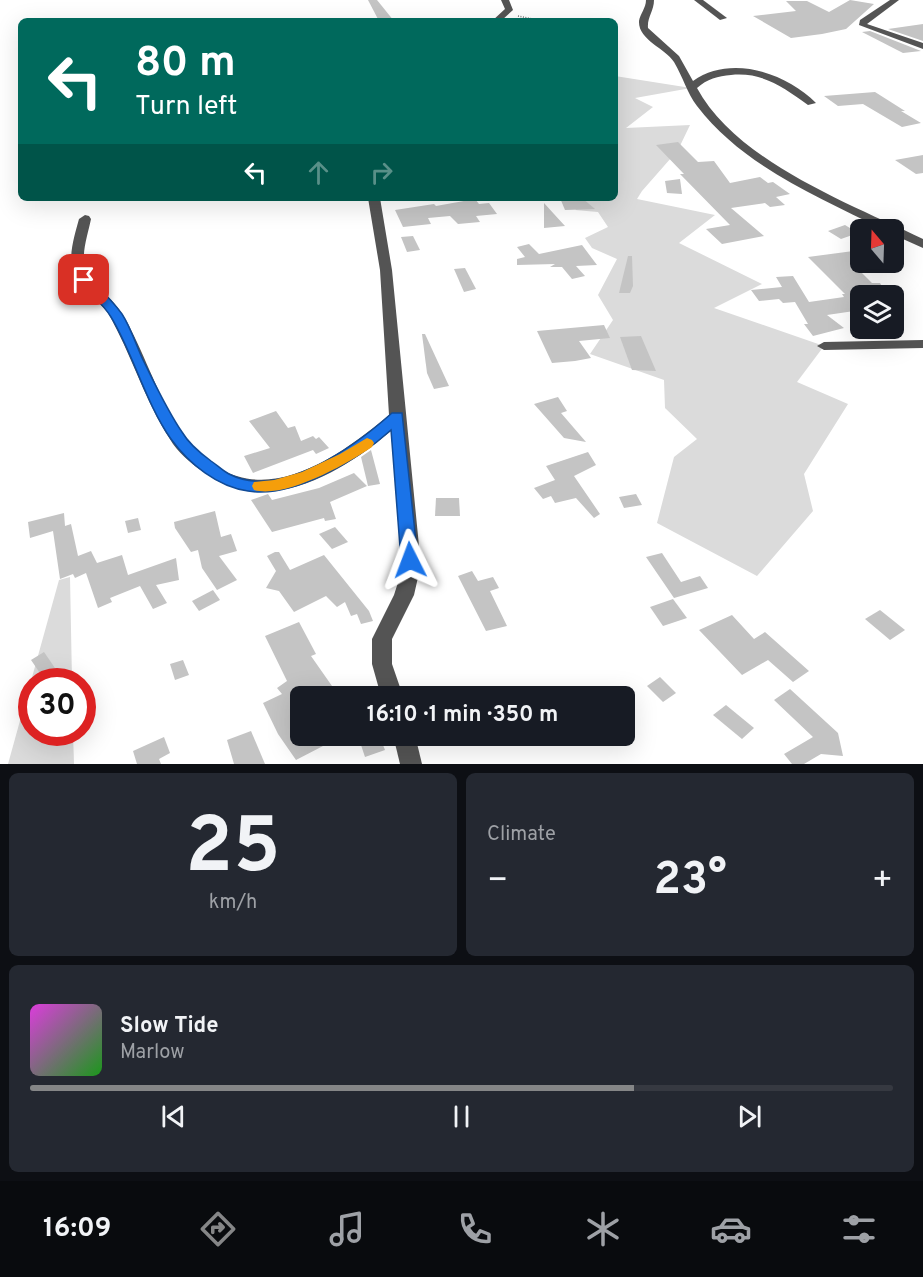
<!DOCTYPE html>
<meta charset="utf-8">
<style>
body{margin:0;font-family:Overpass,sans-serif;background:#242831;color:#f1f3f6;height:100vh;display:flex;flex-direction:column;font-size:22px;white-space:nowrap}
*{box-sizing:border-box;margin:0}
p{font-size:20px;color:#9ea1a6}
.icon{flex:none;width:33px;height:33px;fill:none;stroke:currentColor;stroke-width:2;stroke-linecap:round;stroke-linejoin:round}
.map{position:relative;height:764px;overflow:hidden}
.drawer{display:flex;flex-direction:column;gap:9px;padding:9px;background:#0d0f14;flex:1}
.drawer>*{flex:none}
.top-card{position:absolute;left:18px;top:18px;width:600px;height:183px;border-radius:9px;box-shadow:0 6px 24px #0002;background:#00695c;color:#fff;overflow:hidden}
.needle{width:39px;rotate:341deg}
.buttons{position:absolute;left:850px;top:219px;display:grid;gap:12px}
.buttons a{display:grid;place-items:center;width:54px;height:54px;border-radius:9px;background:#171b24;box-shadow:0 6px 24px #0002;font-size:30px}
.speed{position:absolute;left:18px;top:668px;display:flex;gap:12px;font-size:30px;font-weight:700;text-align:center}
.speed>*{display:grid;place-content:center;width:78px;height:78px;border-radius:50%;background:#171b24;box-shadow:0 6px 24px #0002;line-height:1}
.speed .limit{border:9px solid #d22;background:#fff;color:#111}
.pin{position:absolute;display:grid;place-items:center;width:51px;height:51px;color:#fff;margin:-26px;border-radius:12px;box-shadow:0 3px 9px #0006}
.me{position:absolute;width:66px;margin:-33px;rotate:357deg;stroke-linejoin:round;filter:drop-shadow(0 0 4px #0008)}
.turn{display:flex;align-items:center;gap:21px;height:126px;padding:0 18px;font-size:27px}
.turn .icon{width:78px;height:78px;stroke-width:2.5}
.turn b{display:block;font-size:42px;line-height:51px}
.lanes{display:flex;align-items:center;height:57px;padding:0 18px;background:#0003;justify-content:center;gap:30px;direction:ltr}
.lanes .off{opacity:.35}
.big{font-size:45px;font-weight:700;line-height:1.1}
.drawer .widget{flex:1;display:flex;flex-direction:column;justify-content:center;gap:9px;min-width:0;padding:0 21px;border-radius:9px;background:#242831}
.drawer .dial{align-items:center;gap:0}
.dial b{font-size:78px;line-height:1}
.song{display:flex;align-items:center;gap:18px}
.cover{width:72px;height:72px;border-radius:9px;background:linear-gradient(135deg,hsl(300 70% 55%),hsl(120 70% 35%))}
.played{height:6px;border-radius:3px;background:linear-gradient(90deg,#858687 70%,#363941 70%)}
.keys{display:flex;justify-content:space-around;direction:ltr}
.heat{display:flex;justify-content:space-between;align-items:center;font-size:33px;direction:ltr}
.drawer .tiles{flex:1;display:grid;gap:9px;grid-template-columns:1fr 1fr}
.widget:last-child{grid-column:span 2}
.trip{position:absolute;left:290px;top:686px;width:345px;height:60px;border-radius:9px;background:#171b24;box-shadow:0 6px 24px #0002;font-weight:700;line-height:60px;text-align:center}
.menu{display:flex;height:96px;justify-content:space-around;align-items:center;background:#090b0e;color:#9ea1a6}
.menu .icon{width:42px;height:42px}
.menu .selected{color:#858687}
.menu b{font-size:27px;color:#f1f3f6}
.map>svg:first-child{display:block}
.green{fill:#dbdbdb}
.building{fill:#c4c4c4}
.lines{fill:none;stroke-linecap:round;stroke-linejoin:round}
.path{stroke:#767676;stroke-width:1.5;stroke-dasharray:1 1.5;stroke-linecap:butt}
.minor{fill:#545454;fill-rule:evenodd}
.route{fill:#1a73e8;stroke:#114b97;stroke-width:1.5}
.slow{fill:#f59e0b}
</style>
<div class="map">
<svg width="923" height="764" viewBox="0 0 923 764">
<rect width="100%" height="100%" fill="#fff"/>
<g class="green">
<path d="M615 76 691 88 635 98 653 107 626 128 690 125 678 150 642 191 637 199 715 215 679 243 762 284 714 308 824 346 797 382 848 404 804 474 813 511 757 576 657 523 674 457 697 439 665 408 664 380 590 354 613 320 598 295 617 259 592 248 585 238 608 227 598 212 575 210 590 198H615Z"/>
<path d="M70 577 72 681H32V732H73L74 764H8L59 580Z"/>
</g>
<g class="building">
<path d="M368 0H377L394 21H379Z"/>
<path d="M850 0 874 4 846 29 822 34 791 38 753 16 796 11 786 1H807L829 12Z"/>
<path d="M923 24V41L888 29Z"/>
<path d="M870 31 921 51 903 53 862 32Z"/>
<path d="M875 92 905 111H901L921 123 902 127 863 104 838 106 824 96Z"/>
<path d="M678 142 698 162 714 161 730 183 760 177 768 183 773 182 790 194 776 197 785 205 770 207 765 203 731 208 764 236 722 244 706 229 730 225 680 174H684L656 145Z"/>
<path d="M923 155V173L916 174 895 160Z"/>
<path d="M680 179 682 194 667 193 665 181Z"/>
<path d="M560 198H582L595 209 565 210Z"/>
<path d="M475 199 479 204 489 203 497 214 476 216 480 222 458 224 450 216 428 218 431 224 403 227 395 210 434 204 436 206Z"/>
<path d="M544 203 554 214 565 226 544 228Z"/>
<path d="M845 225 858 233 841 239 828 231Z"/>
<path d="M413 236 420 250 407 252 401 237Z"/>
<path d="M529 244 539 254 582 245 597 265 576 266 585 276 572 279 562 267H550L555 264 517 265V259L525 257 517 247Z"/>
<path d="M861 250V272L872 283H880L888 296H861V310L827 315 844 328 813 336 804 324H808L795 302 783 303 779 299 759 301 751 290 782 287 776 277 793 276 809 302 844 297 842 294H845L808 257Z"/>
<path d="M628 256H632L633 286 630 293H619Z"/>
<path d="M465 268 476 289 464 292 454 269Z"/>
<path d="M604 325 610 338 579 341 591 358 575 361 552 363 537 331Z"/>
<path d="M422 334H425L449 386 434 389 427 373Z"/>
<path d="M641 336 656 371 632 370 620 337Z"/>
<path d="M558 397 567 411 561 413 586 442 564 438 534 404Z"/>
<path d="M276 411 288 428 295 426 301 441 313 436 316 439 319 437 329 448 316 454 313 450 253 473 244 456 270 448 249 421Z"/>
<path d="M371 450 380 484 368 486 361 457Z"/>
<path d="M588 452 596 465 574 476 600 514 594 518 576 498 555 503 551 496 543 499 534 488 555 480 546 466Z"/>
<path d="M354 473 367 486 330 502 336 519 325 521 324 518 272 532 251 500 268 494 272 500 319 488Z"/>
<path d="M636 494 642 505 624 508 619 497Z"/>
<path d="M436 498H459L460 516H435Z"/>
<path d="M215 511 221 537 231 534 237 551 219 556 237 580 217 590 202 568 198 550 191 552 175 528 174 522Z"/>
<path d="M64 513 65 526 71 524 78 556 91 551 97 563 122 555 128 575 176 558 179 580 156 585 167 603 153 609 140 586 110 598 112 602 98 608 86 573 75 578 73 574 60 579 53 531 30 538 28 522Z"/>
<path d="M138 518 141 530 128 533 125 521Z"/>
<path d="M335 527 348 542 332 549 319 534Z"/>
<path d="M275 552H279L290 570 324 555 369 611 373 621 361 624 357 614 351 616 345 602 337 607 326 596 294 612 279 591 266 588 276 571 267 556Z"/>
<path d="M662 553 681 582 700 576 708 588 674 598 646 557Z"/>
<path d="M472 571 478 581 493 577 499 588 490 591 507 626 486 631 458 576Z"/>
<path d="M213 590 220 600 199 611 192 601Z"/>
<path d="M673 599 687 618 663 626 650 607Z"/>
<path d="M880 610 905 630 890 640 865 619Z"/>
<path d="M732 615 754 639 765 632 809 671 793 682 768 660 742 675 699 630Z"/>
<path d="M299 622 316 654 311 656 339 696H300V735H316L323 746 296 760 278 734 263 703 282 694 277 688 287 681 265 636Z"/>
<path d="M44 652 57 671 44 679 31 660Z"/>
<path d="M183 660 189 675 175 680 170 664Z"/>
<path d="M660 677 676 693 663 702 647 686Z"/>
<path d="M790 689 838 733 843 756 821 754 804 764H792L784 754 813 737 774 700Z"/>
<path d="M726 705 754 728 742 739 713 715Z"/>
<path d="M251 731 265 764H234L227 740Z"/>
<path d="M371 735H379L385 750 365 757 359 739Z"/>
<path d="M164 737 170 753 159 759 161 764H137L133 751Z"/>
</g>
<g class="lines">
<path class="path" d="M518 16 542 21"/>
<g class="minor">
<path d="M501 0H509L513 10 501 21H492L505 9Z"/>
<path d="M646 0H654C654 11 647 17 648 28L679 56 693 81C731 54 786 73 816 103L808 105C783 87 763 72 731 75 718 76 707 79 697 88 736 161 850 204 923 239V248L894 235V230H884C817 196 744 167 697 106 687 93 683 77 674 62 665 48 638 40 639 21 640 14 646 8 646 0Z"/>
<path d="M694 0H703L727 18 720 20Z"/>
<path d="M890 0H899L867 24 923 43V49L859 25 860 20Z"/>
<path d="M368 198H380L392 270 419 546V573L414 595 392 639V664L403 696H381L372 664V639L394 595 401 573V546L391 431C341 473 269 517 207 474 194 466 182 456 173 444 149 409 136 368 117 330 113 322 109 313 103 307 92 295 75 285 72 268 69 252 75 234 79 219L85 215 89 216 91 219C88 234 81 253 85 269 89 283 105 292 114 303 121 311 127 321 131 330 149 365 161 404 185 436 247 520 328 466 389 415L380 270Z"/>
<path d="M923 340V348L824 350 817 346 824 342Z"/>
<path d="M393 735H415L422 764H400Z"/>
</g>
</g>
<path class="route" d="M84 276 88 277C100 289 112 300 122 314 131 328 136 345 143 360 155 384 167 410 182 432 189 444 200 453 211 461 217 465 223 471 229 474 281 501 355 446 392 413H402L418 560 416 564 410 566 404 564 401 560 391 430C359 459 293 499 248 491 218 487 189 464 171 439 146 404 133 353 111 317 102 302 88 293 78 280Z"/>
<path class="slow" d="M367 438 372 440 374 443 372 447C347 464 285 499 254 490L252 486 254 482 274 480 302 472 340 454Z"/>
</svg>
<div class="buttons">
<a><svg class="needle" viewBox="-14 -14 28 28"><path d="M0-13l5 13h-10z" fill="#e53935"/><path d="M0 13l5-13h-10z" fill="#9ea1a6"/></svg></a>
<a><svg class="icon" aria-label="layers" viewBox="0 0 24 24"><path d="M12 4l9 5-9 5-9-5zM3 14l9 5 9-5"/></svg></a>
</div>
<div class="speed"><div class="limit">30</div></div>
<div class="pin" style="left:84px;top:280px;background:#d93025"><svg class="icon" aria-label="arrive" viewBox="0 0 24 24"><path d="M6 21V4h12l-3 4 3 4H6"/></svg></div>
<svg class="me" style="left:410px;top:560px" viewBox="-20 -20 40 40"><path d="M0-17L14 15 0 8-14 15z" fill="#1a73e8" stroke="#fff" stroke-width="4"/></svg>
<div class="trip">16:10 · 1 min · 350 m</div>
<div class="top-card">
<div class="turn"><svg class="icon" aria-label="left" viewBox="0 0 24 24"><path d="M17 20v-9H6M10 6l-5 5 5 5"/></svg><div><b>80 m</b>Turn left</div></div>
<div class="lanes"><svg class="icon" aria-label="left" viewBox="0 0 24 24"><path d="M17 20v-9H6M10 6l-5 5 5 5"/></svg><svg class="icon off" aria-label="ahead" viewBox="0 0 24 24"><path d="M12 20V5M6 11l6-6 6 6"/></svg><svg class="icon off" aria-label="right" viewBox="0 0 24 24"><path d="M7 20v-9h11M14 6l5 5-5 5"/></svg></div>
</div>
</div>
<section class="drawer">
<div class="tiles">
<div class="widget dial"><b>25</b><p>km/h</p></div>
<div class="widget"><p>Climate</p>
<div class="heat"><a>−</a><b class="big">23°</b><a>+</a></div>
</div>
<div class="widget">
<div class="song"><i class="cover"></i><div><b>Slow Tide</b><p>Marlow</p></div></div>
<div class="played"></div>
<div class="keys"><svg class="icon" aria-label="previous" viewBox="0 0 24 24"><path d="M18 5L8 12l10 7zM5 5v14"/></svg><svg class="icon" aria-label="pause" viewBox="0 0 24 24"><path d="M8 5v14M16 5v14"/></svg><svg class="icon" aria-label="next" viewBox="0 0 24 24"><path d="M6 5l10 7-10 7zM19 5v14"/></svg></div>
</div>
</div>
</section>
<nav class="menu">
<b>16:09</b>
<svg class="icon selected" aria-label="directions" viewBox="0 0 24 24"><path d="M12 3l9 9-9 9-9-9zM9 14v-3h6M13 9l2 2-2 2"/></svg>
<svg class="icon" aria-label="music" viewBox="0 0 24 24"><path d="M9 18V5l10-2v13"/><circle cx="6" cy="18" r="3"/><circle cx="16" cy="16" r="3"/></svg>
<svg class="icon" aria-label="phone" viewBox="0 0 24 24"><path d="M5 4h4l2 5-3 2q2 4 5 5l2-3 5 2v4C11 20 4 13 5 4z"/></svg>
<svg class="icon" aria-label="climate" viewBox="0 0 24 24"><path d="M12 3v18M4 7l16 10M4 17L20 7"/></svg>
<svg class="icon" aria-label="car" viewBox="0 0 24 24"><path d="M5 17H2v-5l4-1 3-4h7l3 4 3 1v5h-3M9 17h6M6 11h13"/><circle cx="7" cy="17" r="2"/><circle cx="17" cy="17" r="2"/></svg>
<svg class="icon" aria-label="filters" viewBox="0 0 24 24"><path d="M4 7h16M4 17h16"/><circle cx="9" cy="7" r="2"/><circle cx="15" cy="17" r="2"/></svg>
</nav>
